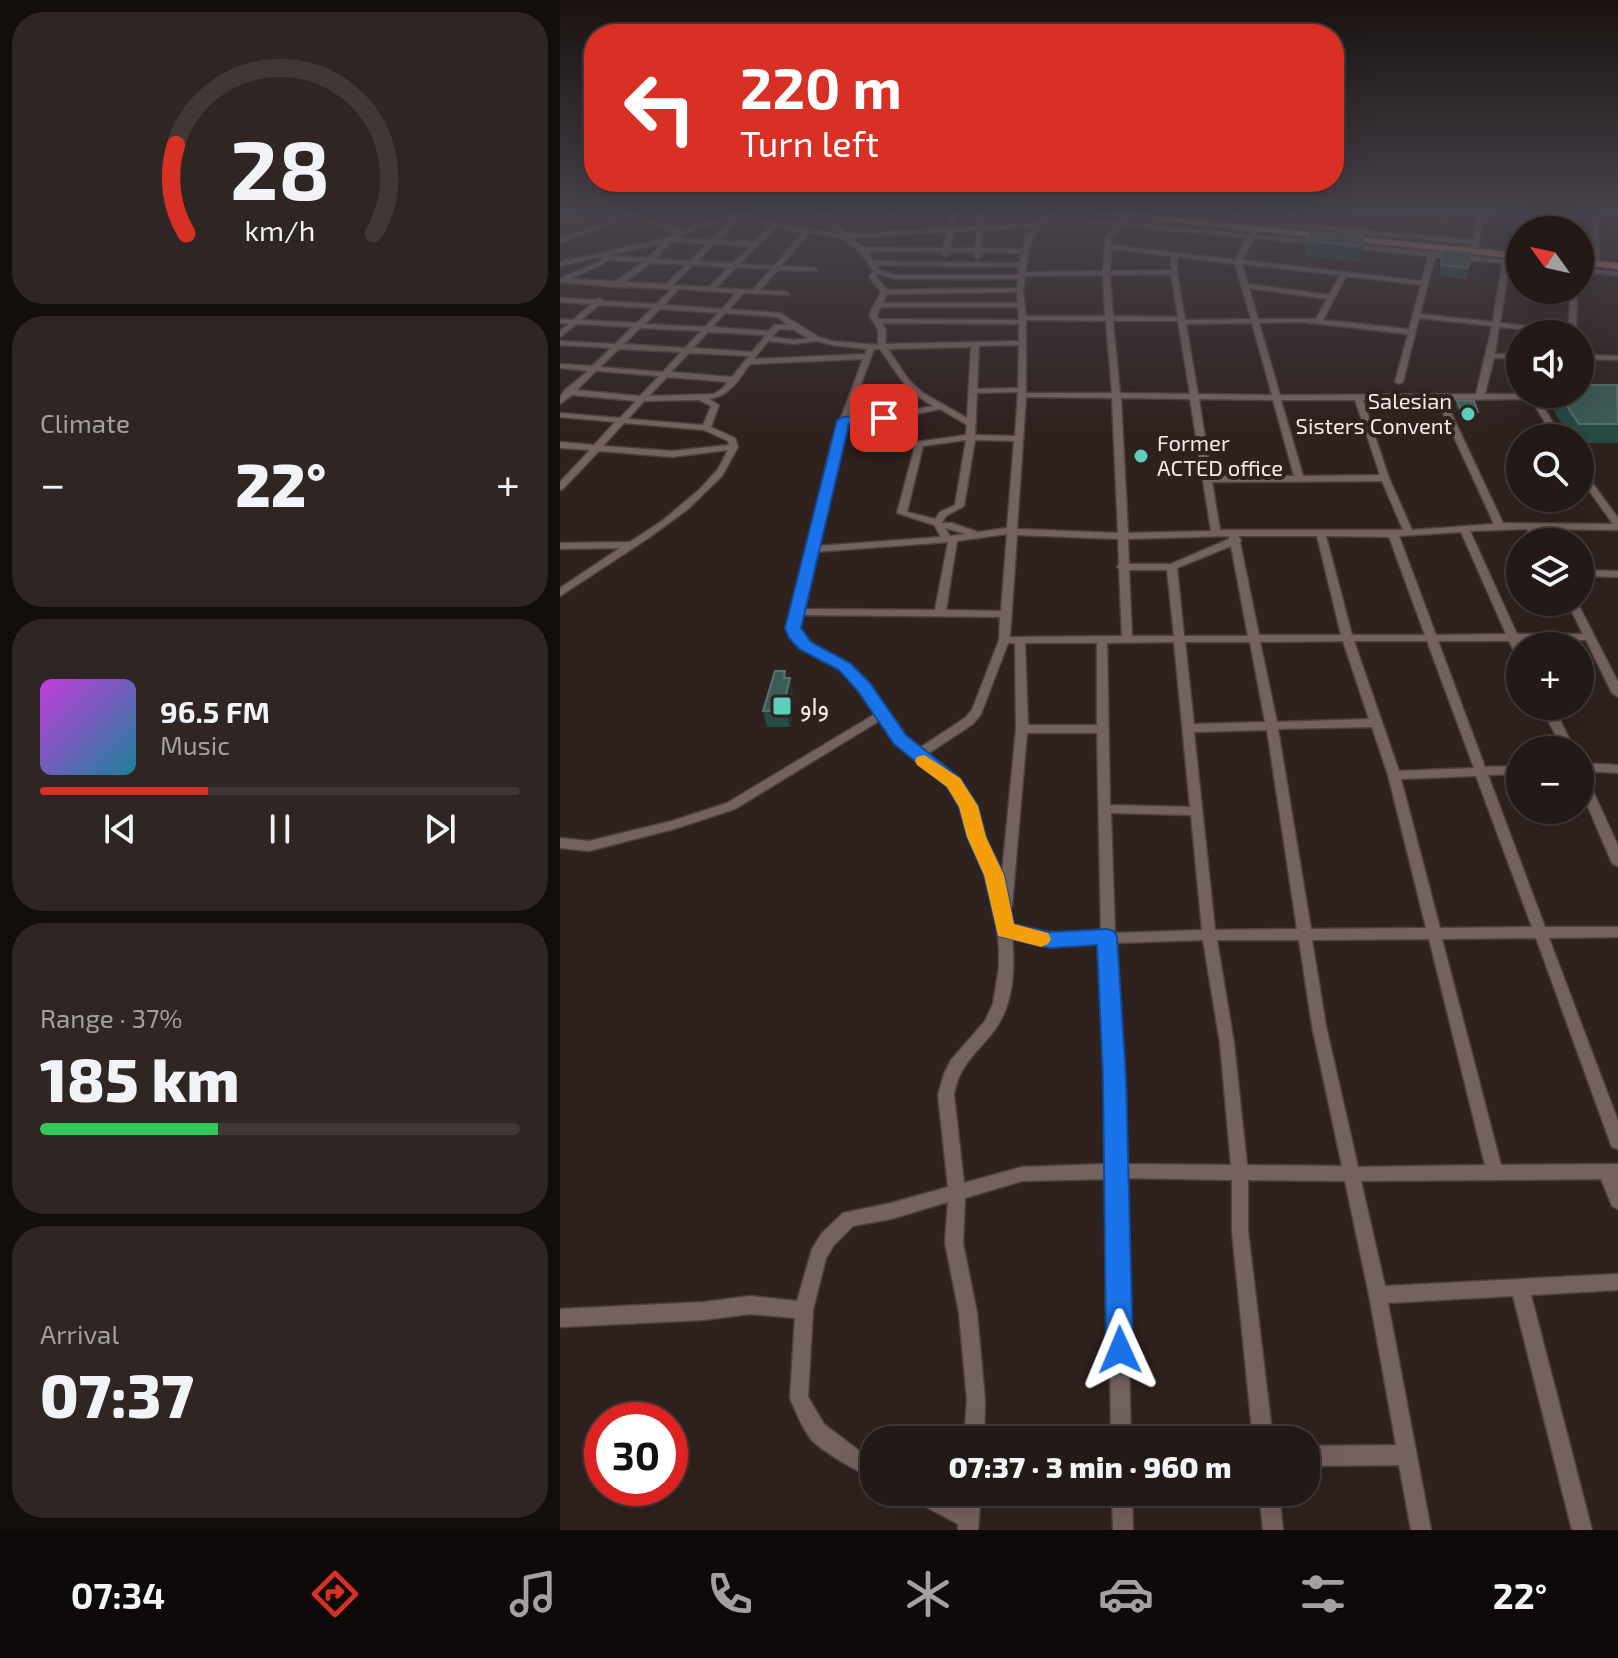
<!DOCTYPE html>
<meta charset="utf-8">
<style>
body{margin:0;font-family:"Exo 2",Vazirmatn,sans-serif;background:#2f2623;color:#f1f3f6;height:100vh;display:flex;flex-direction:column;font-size:30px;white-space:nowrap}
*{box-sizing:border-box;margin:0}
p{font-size:26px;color:#a3a0a1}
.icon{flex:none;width:44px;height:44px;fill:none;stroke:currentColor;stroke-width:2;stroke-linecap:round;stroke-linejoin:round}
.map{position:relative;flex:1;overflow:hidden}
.drawer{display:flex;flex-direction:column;gap:12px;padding:12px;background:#130e0c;width:560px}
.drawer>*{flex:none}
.hud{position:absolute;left:24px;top:24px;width:760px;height:168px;border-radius:32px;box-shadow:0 8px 32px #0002,0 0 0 2px #403835;background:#d93025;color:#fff;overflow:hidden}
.needle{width:52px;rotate:303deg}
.fabs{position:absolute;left:946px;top:216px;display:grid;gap:16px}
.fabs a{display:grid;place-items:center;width:88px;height:88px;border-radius:50%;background:#231916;box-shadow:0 8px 32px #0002,0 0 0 2px #403835;font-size:40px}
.speed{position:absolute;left:24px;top:1402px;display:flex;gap:16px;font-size:40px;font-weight:700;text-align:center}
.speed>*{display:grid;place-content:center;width:104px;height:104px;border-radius:50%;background:#231916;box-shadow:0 8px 32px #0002,0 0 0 2px #403835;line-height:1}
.speed .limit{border:12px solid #d22;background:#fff;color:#111}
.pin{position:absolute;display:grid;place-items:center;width:68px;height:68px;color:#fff;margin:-34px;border-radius:16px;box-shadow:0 4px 12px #0006}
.me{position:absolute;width:88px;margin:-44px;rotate:359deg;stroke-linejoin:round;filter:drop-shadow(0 0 6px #0008)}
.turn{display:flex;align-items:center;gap:28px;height:168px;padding:0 24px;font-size:36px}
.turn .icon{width:104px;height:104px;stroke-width:2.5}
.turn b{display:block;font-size:56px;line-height:68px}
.big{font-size:60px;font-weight:800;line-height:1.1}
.drawer .card{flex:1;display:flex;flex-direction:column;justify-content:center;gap:12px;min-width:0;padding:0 28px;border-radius:32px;background:#2f2623}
.drawer .dial{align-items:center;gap:0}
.dial svg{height:208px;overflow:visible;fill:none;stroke:#403835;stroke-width:7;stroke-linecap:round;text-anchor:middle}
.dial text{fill:#f1f3f6;stroke:none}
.song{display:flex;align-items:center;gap:24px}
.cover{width:96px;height:96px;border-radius:12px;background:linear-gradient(135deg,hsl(290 70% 55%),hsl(190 70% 35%))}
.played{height:8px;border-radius:4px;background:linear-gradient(90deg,#d93025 35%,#403835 35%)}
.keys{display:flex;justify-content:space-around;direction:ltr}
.heat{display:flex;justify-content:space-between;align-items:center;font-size:44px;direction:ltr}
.charge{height:12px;border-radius:6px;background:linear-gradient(90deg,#34c759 37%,#403835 0)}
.trip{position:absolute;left:300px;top:1426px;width:460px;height:80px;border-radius:32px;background:#231916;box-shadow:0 8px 32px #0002,0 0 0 2px #403835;font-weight:800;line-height:80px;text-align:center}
.tab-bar{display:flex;height:128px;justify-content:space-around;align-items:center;background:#0e0a09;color:#a3a0a1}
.tab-bar .icon{width:56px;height:56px}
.tab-bar .current{color:#d93025}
.tab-bar b{font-size:36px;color:#f1f3f6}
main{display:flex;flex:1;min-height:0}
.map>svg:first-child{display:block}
.built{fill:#3f2a26}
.green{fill:#582018}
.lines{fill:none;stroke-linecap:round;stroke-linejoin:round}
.minor-casing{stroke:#4c403e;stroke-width:3}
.major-casing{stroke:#4c403e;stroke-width:3}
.minor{fill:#74625f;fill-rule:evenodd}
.major{fill:#c6847a;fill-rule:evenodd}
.wall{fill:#274b44}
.shaded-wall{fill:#21332e}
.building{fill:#3d5c56;stroke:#5a726d;stroke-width:2}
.route{fill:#1a73e8;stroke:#114b97;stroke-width:2}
.slow{fill:#f59e0b}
.poi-dot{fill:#5cceba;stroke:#2f211e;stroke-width:3}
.labels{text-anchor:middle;stroke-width:8;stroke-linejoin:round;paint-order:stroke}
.far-poi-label{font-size:22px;fill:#f5eae8;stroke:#2f211e;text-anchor:end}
.poi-label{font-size:26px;fill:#f5eae8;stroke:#2f211e;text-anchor:start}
</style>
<main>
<section class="drawer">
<div class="card dial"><svg viewBox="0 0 100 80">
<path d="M14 69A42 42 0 1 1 86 69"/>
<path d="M14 69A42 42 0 0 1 10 35" stroke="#d93025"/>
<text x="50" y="56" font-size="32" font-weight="700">28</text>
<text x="50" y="72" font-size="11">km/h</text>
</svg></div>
<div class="card"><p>Climate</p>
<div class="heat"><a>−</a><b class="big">22°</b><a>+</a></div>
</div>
<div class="card">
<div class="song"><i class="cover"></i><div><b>96.5 FM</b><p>Music</p></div></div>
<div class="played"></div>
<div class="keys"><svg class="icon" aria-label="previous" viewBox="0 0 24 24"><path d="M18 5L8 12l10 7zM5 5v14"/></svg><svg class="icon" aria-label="pause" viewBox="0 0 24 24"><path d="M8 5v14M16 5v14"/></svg><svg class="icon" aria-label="next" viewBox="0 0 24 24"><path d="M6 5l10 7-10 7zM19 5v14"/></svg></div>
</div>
<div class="card"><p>Range · 37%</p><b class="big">185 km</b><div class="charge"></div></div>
<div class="card"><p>Arrival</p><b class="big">07:37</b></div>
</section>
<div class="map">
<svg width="1058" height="1530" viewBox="0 0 1058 1530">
<rect width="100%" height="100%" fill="#2f211e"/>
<path class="built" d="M0 213H65L0 238Z"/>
<path class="green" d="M776 213H904L880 222Z"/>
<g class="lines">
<defs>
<g id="minor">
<path d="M70 213H78L75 215 122 231 137 225 173 214 172 213H183L237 228 278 233 267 219 251 213H268L271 216 340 215 343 217 340 219 274 220 285 234 388 228 391 213H397L394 228 417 227 419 213H425L424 226 476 223 490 213H497L494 216 560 222 565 218 568 220 566 222 690 234 695 228 698 230 696 235 762 241 765 243 762 245 694 238 682 260 862 281 868 256 788 248 785 246 788 244 871 252 879 249 882 251 880 253 960 261V265L949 264 940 323 1008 330 1011 290H1017L1016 334 939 327 935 354H960V358H934L925 394H1010V398H1007L979 399 1002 438H994L971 399 885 400 943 523 1053 524 1020 478V469L1023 470 1058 518V530L977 529 984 542H974L967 529 910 531 957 634H1023L1007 602H1017L1058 682V697L1052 693 1026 640 960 641 962 646H960V656L956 655 949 641H878L925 767 960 766V774L928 775 985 927H1058V937L989 938 1058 1121V1149L1052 1147 1050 1142 976 938 882 939 941 1165 1058 1164V1209L1052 1206 1041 1179 801 1181 825 1286 1058 1274V1290L971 1295 1032 1530H1012L953 1296 828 1303 871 1530H851L839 1465 746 1466V1446L836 1445 809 1295 785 1181 688 1180V1231L713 1440H693L672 1231V1180L564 1178 571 1440H551L548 1179 462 1181 405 1198 403 1243 417 1313 425 1400 424 1440H404L407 1400 399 1313 385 1243 388 1202 331 1219 293 1226 274 1245 266 1258 253 1310 248 1397 264 1424 298 1450 314 1459V1479C297 1471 262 1452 250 1438 242 1427 235 1410 230 1398L235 1318 190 1314 144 1320 0 1327V1309L144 1302 190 1296 237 1301 252 1249 262 1233 283 1213 331 1203 388 1187 378 1095 384 1074 391 1060 425 1021 433 1004 439 967V949L436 916 428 885 396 795 382 779 342 748 319 721 175 809 114 829 29 851 0 848V838L29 841 112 821 167 803 315 714 285 673 240 645 228 628 231 614 229 612 232 609 272 441 303 359 190 364C179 379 170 396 149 399L159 405 151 427 175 438 178 447 162 476 128 509 87 539 0 596V588L60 548 0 549V543L70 542 102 521 140 489 158 469 168 450 112 457 39 451 3 489 0 490V482L30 450 0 448V442L34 445 55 422 0 417V413L60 418 76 401 12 395 0 404V397L5 390 28 371 0 368V364L32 366 51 348 0 345V341L55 344 72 327 17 324 0 337V331L9 324 0 323V319L13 320 31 304 0 302V298L35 300 40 298 43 301 96 304 112 289 56 287 0 282V278L39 262 44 256 0 266V262L108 238 117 233 69 217 0 243V239ZM181 217 211 225 194 242 158 240ZM173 218 151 240 117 238 141 227ZM490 219 556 225 545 238 543 271 466 272C468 248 470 234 490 219ZM217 226 243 233 214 266 180 264ZM563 226 687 238 675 260 551 245V238ZM473 227 465 239 463 249 421 248 423 230ZM417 230 415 248H390L393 232ZM387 232 383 248 304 247 290 238ZM249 233C285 238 293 238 313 271L309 277 321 292 309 315 318 330V345L272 341 259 337 220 313 169 309 184 293 229 295V293L227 292 200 290 218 270 257 271V269L255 268 221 266ZM113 240 116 242 147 244 130 261 95 259ZM103 243 88 258 51 256 53 254ZM154 244 191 246 173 263 137 261ZM551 249 611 256V270L550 271ZM307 251 382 252V255L385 257 389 252H414V257L417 259 420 257 421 252 462 253 460 263 313 261ZM617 257 675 264 691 319 625 320 617 272ZM875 257 942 263 933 322 860 314ZM47 260 83 262 56 281 10 279 43 264ZM91 263 126 265 106 284 65 282ZM682 264 780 275 769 295 688 284ZM133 265 169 267 149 287 113 285ZM316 265 459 267 458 275H336L319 270ZM176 267 211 269 193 290 156 288ZM318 274 336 279H458L457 288 327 290 316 277ZM611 274 618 317 553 316 550 275ZM543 275 545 316H466L463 290 465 276ZM786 276 861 285 849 329 763 320ZM689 288 767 299 756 319H698ZM119 289 176 293 162 309 104 305ZM457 292 458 303H323L327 294ZM39 305 92 308 77 323 21 320ZM321 307H458L459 320 319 319 317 315ZM100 309 158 313 145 327 85 324ZM165 313 218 317 228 325H214L209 331 152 327ZM859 318 932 326 916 394 720 395 699 323 742 322 848 334 835 382 839 384 843 382ZM466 320 546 321 552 393H466ZM553 321H618L630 394 560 393ZM322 323 459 324V341L325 344 326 330ZM692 323 712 395 638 394 626 324ZM80 328 141 331 125 348 64 344ZM219 329 234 330 248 338 235 340 212 337ZM148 332 206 335 192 352 133 348ZM208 341 235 344 256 341 272 345 307 349 305 354 194 359ZM459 345 458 388 417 389 419 346ZM411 347 407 418 363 393 348 379 328 349ZM59 349 121 352 103 372 40 367ZM314 349H320C337 374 346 391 373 406L324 415 289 417ZM129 353 189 356 172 377 111 372ZM36 371 99 376 80 396 17 390ZM107 377 168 382 163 388 154 394 89 396ZM458 392 455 436 415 435 417 393ZM466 397 552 398 558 533 457 529ZM561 398 630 399 651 531 568 533ZM639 399 713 400 734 476H651ZM139 400 151 406 143 425 68 419 84 401ZM721 400H795L820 475 743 476ZM803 400H877L934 524 852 530 829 478ZM380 409 407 425 406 435 356 442 337 513 374 525 381 537 257 546 280 441 287 422 324 421ZM64 423 144 430 168 441 169 445 112 451 43 446ZM406 440 395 505 380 512 375 519 347 512 363 446ZM415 440 454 441 447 528 418 532 392 523H382L386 516 404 506ZM822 481 843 530H660L652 482ZM385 528 406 534 390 536ZM901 532 946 634 876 635 839 536ZM447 534 441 611 386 610 397 541ZM457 535 558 539 559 565 557 567 559 569 562 636 450 637ZM669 536V539L611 564H569L568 539ZM678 536H757L781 635H699L680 542 681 540ZM766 536 829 537 865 635H792ZM388 542 375 610 243 609 255 552ZM671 546 688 636H624L617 568ZM569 570H607L614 636H572ZM241 615 440 617 439 640 412 710 405 718 358 749C330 727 318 694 294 670 277 653 251 650 238 628ZM783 641 809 719 717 722 700 642ZM794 641H867L914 768 839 771ZM614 642 630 807 550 805 547 643ZM625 642H690L705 722 634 724ZM448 643H455L456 729 441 884 409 795 397 779 366 755 413 724 421 714ZM465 643H537V725H468ZM812 727 828 775 866 928 751 929 718 729ZM707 730 737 929 655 930 634 732ZM467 733H537L541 933 490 935 451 926 448 910 452 906ZM916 776 972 927 880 928 841 779ZM551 813 631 815 642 930 555 933ZM452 937 490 945 542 944 547 1164 462 1167 404 1183 394 1095C399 1063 419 1052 436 1028 454 1002 455 967 452 937ZM869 939 925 1165 798 1167 766 1026 752 940ZM643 940 660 1043 671 1165 563 1164 555 943ZM657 940H739L752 1026 782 1166 687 1165 674 1043Z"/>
<path d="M672 213H678L670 226H666Z"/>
<path d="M730 213H736L730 223 913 240 917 213H923L918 248 915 250 912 248V244L728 227 725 232H721Z"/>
<path d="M977 213H983L981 230H975Z"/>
<path d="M1033 213H1039V263L1036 265 1033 263Z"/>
<path d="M1020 268 1058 272V276L1020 272Z"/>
<path d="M1020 355 1058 356V360L1020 359Z"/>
<path d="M1020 570 1058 571V577L1020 576Z"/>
<path d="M981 706H993L1015 750H1003Z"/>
<path d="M1020 763 1058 765V773L1024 771 1058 846V866L1053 864 1051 861 1020 788Z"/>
<path d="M348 1492H378L400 1504 401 1492H421L418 1530H398V1524L351 1499Z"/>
<path d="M552 1492H572L573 1530H553Z"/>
<path d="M699 1492H719L723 1530H703Z"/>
</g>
<g id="major">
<path d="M539 213H564L960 253V259L543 215Z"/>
<path d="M1020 259 1058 263V269L1020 265Z"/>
</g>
</defs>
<use href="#minor" class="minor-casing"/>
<use href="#major" class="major-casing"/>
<use href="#minor" class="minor"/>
<use href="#major" class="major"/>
</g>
<g class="wall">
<path d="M805 237 802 253 799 262 745 256 747 241Z"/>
<path d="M882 250 912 253 906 279 880 276Z"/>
<path d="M1058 386V443H1020V438H1010L989 403 991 394H1020Z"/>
<path d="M897 401 918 412 917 416H901L896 406Z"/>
<path d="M225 671 227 678 234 694 230 708 232 718 230 727H207L203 711Z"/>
</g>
<g class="shaded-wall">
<path d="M805 237 802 253 799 262 801 246Z"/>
<path d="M225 671 228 685 230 678 234 694 230 708 232 718 230 727 224 703V678Z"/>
</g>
<g class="building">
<path d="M751 232 805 237 801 246 747 241Z"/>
<path d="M882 250 912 253 908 268 881 265Z"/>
<path d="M1020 385H1057L1058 424H1019L999 394H1020Z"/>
<path d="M897 401H914L918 412H902Z"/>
<path d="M215 671H225L224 678H230L224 703H228L226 711H203Z"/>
</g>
<linearGradient id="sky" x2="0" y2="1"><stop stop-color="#1a1210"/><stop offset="0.5" stop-color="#47434c"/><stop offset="1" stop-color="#47434c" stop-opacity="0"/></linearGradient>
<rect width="1058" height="427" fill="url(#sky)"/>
<path class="route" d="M324 414 328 416V421L289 424 241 628 251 642 290 663 310 683 346 735 400 778 418 806 426 837 444 875 454 924 490 932 547 929 554 931 557 937 566 1078 573 1350 569 1360 560 1364 550 1360 546 1350 543 1078 537 945 490 948 438 936 424 875 407 837 399 807 387 787 334 744 298 691 279 670 239 649 229 638 225 628 277 420 283 417Z"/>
<path class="slow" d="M364 755 400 778 418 806 426 837 444 875 454 924 488 933 491 939 488 944 481 947 438 936 424 875 407 837 399 807 387 787 357 765 355 761 357 757Z"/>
<g class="poi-dot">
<circle cx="908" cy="414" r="8"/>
<circle cx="581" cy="456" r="8"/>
<rect x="212" y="696" width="20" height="20" rx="4"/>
</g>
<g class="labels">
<g class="far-poi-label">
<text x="892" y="409">Salesian<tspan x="892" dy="25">Sisters Convent</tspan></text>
<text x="597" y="451" text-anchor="start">Former<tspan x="597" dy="25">ACTED office</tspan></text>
</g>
<g class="poi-label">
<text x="240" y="715">واو</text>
</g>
</g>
</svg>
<div class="fabs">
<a><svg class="needle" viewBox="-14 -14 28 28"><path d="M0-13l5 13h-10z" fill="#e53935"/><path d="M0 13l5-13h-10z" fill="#a3a0a1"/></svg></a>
<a><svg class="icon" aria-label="sound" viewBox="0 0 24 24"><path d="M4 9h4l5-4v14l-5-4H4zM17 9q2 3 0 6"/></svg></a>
<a><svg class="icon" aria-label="search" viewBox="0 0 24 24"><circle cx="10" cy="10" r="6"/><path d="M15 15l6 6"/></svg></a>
<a><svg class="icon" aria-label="layers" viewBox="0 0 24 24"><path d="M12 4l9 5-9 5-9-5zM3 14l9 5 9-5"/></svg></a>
<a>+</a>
<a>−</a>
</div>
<div class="speed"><div class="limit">30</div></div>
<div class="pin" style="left:324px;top:418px;background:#d93025"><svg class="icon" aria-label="arrive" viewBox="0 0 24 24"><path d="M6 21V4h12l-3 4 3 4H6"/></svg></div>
<svg class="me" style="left:560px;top:1350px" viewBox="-20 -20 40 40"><path d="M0-17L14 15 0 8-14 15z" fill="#1a73e8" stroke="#fff" stroke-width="4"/></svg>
<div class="trip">07:37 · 3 min · 960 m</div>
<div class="hud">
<div class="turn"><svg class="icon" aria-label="left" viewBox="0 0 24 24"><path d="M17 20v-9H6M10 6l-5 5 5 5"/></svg><div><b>220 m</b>Turn left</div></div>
</div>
</div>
</main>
<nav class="tab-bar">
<b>07:34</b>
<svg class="icon current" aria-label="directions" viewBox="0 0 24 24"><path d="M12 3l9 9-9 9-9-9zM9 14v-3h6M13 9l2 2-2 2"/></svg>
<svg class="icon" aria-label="music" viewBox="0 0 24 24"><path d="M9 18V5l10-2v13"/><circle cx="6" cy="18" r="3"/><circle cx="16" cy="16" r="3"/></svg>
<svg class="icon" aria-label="phone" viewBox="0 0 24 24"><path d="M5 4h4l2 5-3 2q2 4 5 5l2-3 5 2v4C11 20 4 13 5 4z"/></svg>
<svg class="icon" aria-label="climate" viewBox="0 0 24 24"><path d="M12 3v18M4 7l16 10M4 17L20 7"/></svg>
<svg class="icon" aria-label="car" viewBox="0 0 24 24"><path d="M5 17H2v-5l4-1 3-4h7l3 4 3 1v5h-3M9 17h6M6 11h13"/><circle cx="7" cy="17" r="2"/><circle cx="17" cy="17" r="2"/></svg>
<svg class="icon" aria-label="filters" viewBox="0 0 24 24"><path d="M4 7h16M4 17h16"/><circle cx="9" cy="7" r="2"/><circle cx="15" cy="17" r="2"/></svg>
<b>22°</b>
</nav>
